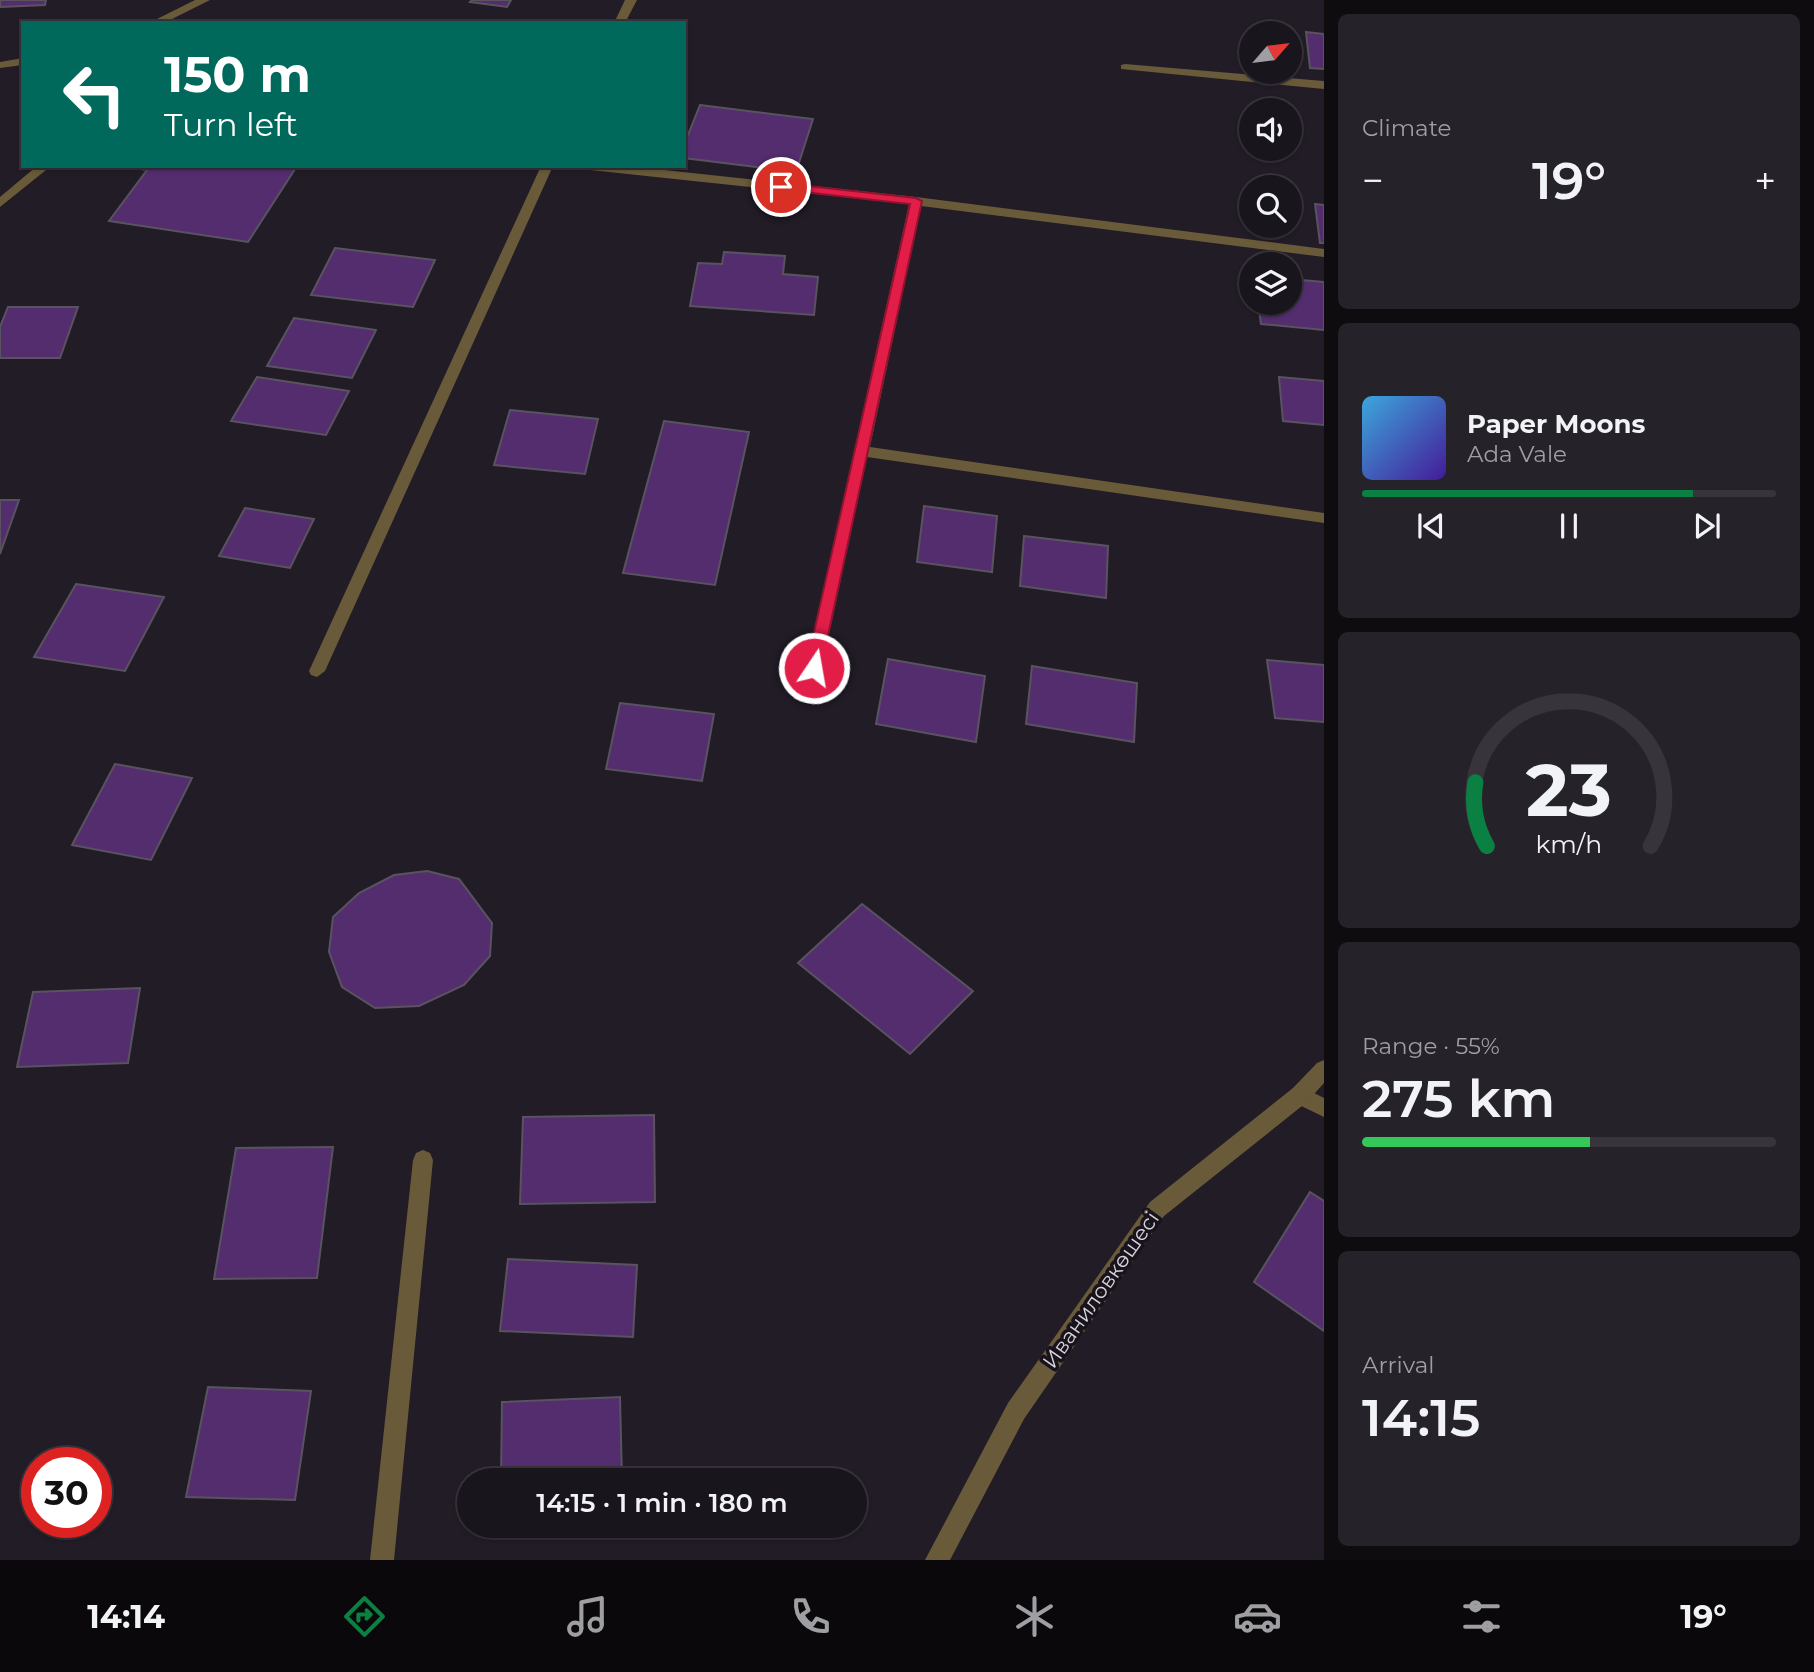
<!DOCTYPE html>
<meta charset="utf-8">
<style>
body{margin:0;font-family:Montserrat,sans-serif;background:#262229;color:#f1f3f6;height:100vh;display:flex;flex-direction:column;font-size:26px;white-space:nowrap}
*{box-sizing:border-box;margin:0}
p{font-size:23px;color:#9f9fa3}
.icon{flex:none;width:38px;height:38px;fill:none;stroke:currentColor;stroke-width:2;stroke-linecap:round;stroke-linejoin:round}
.map{position:relative;flex:1;overflow:hidden}
.drawer{display:flex;flex-direction:column;gap:14px;padding:14px;background:#0e0c0f;width:490px}
.drawer>*{flex:none}
.guide{position:absolute;left:21px;top:21px;width:665px;height:147px;border-radius:0px;box-shadow:0 2px 5px #0004,0 0 0 2px #37343b;background:#00695c;color:#fff;overflow:hidden}
.needle{width:46px;rotate:62deg}
.tools{position:absolute;left:1239px;top:21px;display:grid;gap:14px}
.tools a{display:grid;place-items:center;width:63px;height:63px;border-radius:50%;background:#19151c;box-shadow:0 2px 5px #0004,0 0 0 2px #37343b;font-size:35px}
.speed{position:absolute;left:21px;top:1447px;display:flex;gap:14px;font-size:35px;font-weight:700;text-align:center}
.speed>*{display:grid;place-content:center;width:91px;height:91px;border-radius:50%;background:#19151c;box-shadow:0 2px 5px #0004,0 0 0 2px #37343b;line-height:1}
.speed .limit{border:10px solid #d22;background:#fff;color:#111}
.pin{position:absolute;display:grid;place-items:center;width:60px;height:60px;color:#fff;margin:-30px;border:4px solid #fff;border-radius:50%;box-shadow:0 2px 7px #0007}
.me{position:absolute;width:77px;margin:-38px;rotate:12deg;stroke-linejoin:round;filter:drop-shadow(0 0 5px #0008)}
.turn{display:flex;align-items:center;gap:24px;height:147px;padding:0 28px;font-size:32px}
.turn .icon{width:91px;height:91px;stroke-width:2.5}
.turn b{display:block;font-size:49px;line-height:60px}
.big{font-size:52px;font-weight:600;line-height:1.1}
.drawer .card{flex:1;display:flex;flex-direction:column;justify-content:center;gap:10px;min-width:0;padding:0 24px;border-radius:10px;background:#262229}
.drawer .dial{align-items:center;gap:0}
.dial svg{height:182px;overflow:visible;fill:none;stroke:#37343b;stroke-width:7;stroke-linecap:round;text-anchor:middle}
.dial text{fill:#f1f3f6;stroke:none}
.song{display:flex;align-items:center;gap:21px}
.cover{width:84px;height:84px;border-radius:10px;background:linear-gradient(135deg,hsl(200 70% 55%),hsl(260 70% 35%))}
.played{height:7px;border-radius:4px;background:linear-gradient(90deg,#0b8043 80%,#37343b 80%)}
.keys{display:flex;justify-content:space-around;direction:ltr}
.heat{display:flex;justify-content:space-between;align-items:center;font-size:38px;direction:ltr}
.charge{height:10px;border-radius:5px;background:linear-gradient(90deg,#34c759 55%,#37343b 0)}
.trip{position:absolute;left:457px;top:1468px;width:410px;height:70px;border-radius:35px;background:#19151c;box-shadow:0 2px 5px #0004,0 0 0 2px #37343b;font-weight:600;line-height:70px;text-align:center}
.menu{display:flex;height:112px;justify-content:space-around;align-items:center;background:#0a080b;color:#9f9fa3}
.menu .icon{width:49px;height:49px}
.menu .selected{color:#0b8043}
.menu b{font-size:32px;color:#f1f3f6}
main{display:flex;flex:1;min-height:0}
.map>svg:first-child{display:block}
.building{fill:#542d6f;stroke:#59535f;stroke-width:2}
.lines{fill:none;stroke-linecap:round;stroke-linejoin:round}
.minor{fill:#695a39;fill-rule:evenodd}
.tertiary{fill:#695a39;fill-rule:evenodd}
.route{fill:#e11d48;stroke:#92132f;stroke-width:2}
.labels{text-anchor:middle;stroke-width:7;stroke-linejoin:round;paint-order:stroke}
.near-street-label{font-size:21px;fill:#d7d3da;stroke:#18131c}
</style>
<main>
<div class="map">
<svg width="1324" height="1560" viewBox="0 0 1324 1560">
<rect width="100%" height="100%" fill="#211c26"/>
<g class="building">
<path d="M0 0H46L45 5 0 7Z"/>
<path d="M472 0H511L507 7 470 2Z"/>
<path d="M1306 32 1324 34V69L1310 68Z"/>
<path d="M700 105 813 119 796 172 684 158V145Z"/>
<path d="M119 166H297L248 242 109 221 147 170Z"/>
<path d="M1315 204 1324 205V243H1320Z"/>
<path d="M335 248 435 260 413 307 311 295Z"/>
<path d="M724 252 785 256 783 274 818 277 814 315 690 306 698 263 722 264Z"/>
<path d="M1290 279 1324 282V330L1261 324 1258 303H1290Z"/>
<path d="M8 307H78L60 358H0V327Z"/>
<path d="M294 318 376 330 352 378 267 366Z"/>
<path d="M257 377 349 391 326 435 231 421Z"/>
<path d="M1279 377 1324 381V425L1283 421Z"/>
<path d="M510 410 598 419 585 474 494 465Z"/>
<path d="M664 421 749 432 715 585 623 573Z"/>
<path d="M0 500H19L0 554Z"/>
<path d="M924 506 997 516 992 572 917 562Z"/>
<path d="M245 508 314 519 290 568 219 556Z"/>
<path d="M1024 536 1108 546 1106 598 1020 586Z"/>
<path d="M76 584 164 597 125 671 34 657Z"/>
<path d="M888 659 985 676 976 742 876 724Z"/>
<path d="M1267 660 1324 665V722L1275 718Z"/>
<path d="M1032 666 1137 683 1134 742 1026 724Z"/>
<path d="M620 703 714 714 702 781 606 769Z"/>
<path d="M115 764 192 778 151 860 72 845Z"/>
<path d="M427 871 459 879 492 923 490 956 464 985 419 1006 375 1008 342 987 329 952 333 917 359 893 394 875Z"/>
<path d="M862 904 973 991 910 1054 798 963Z"/>
<path d="M140 988 128 1063 17 1067 33 992Z"/>
<path d="M654 1115 655 1202 520 1204 523 1117Z"/>
<path d="M333 1147 317 1278 214 1279 236 1148Z"/>
<path d="M1310 1192 1324 1201V1331L1254 1282Z"/>
<path d="M508 1259 637 1265 633 1337 500 1331Z"/>
<path d="M208 1387 311 1391 295 1500 186 1497Z"/>
<path d="M620 1397 622 1480H501L502 1402Z"/>
</g>
<g class="lines">
<g class="minor">
<path d="M625 0H637L625 23H614Z"/>
<path d="M1125 64 1324 81V89L1121 69V65Z"/>
<path d="M37 166H51L0 207V197Z"/>
<path d="M541 166H553L325 671 317 677 311 675 309 671Z"/>
<path d="M584 166H627L916 197 1324 249V257L921 206 870 447 1324 513V523L867 457 816 695 808 701 802 700 800 695 909 204 590 170Z"/>
<path d="M1300 1086 1324 1098V1117L1293 1102 1290 1095 1293 1088Z"/>
<path d="M423 1150 430 1153 433 1160 394 1560H370L413 1160 416 1153Z"/>
</g>
<g class="tertiary">
<path d="M195 0H210L164 23H149Z"/>
<path d="M23 58V65L0 68V62Z"/>
<path d="M1324 1060V1083L1307 1102 1164 1216 1024 1419 950 1560H925L1008 1403 1150 1202 1293 1088 1317 1063Z"/>
</g>
</g>
<path class="route" d="M781 183 916 198 922 201 821 668 814 674 806 668 910 204 777 189V184Z"/>
<g class="labels">
<g class="near-street-label">
<text transform="translate(1101 1290) rotate(-55)" y="7">Иваниловкөшесі</text>
</g>
</g>
</svg>
<div class="tools">
<a><svg class="needle" viewBox="-14 -14 28 28"><path d="M0-13l5 13h-10z" fill="#e53935"/><path d="M0 13l5-13h-10z" fill="#9f9fa3"/></svg></a>
<a><svg class="icon" aria-label="sound" viewBox="0 0 24 24"><path d="M4 9h4l5-4v14l-5-4H4zM17 9q2 3 0 6"/></svg></a>
<a><svg class="icon" aria-label="search" viewBox="0 0 24 24"><circle cx="10" cy="10" r="6"/><path d="M15 15l6 6"/></svg></a>
<a><svg class="icon" aria-label="layers" viewBox="0 0 24 24"><path d="M12 4l9 5-9 5-9-5zM3 14l9 5 9-5"/></svg></a>
</div>
<div class="speed"><div class="limit">30</div></div>
<div class="pin" style="left:781px;top:187px;background:#d93025"><svg class="icon" aria-label="arrive" viewBox="0 0 24 24"><path d="M6 21V4h12l-3 4 3 4H6"/></svg></div>
<svg class="me" style="left:814px;top:668px" viewBox="-20 -20 40 40"><circle r="17" fill="#e11d48" stroke="#fff" stroke-width="3"/><path d="M0-11L8 9 0 5-8 9z" fill="#fff"/></svg>
<div class="trip">14:15 · 1 min · 180 m</div>
<div class="guide">
<div class="turn"><svg class="icon" aria-label="left" viewBox="0 0 24 24"><path d="M17 20v-9H6M10 6l-5 5 5 5"/></svg><div><b>150 m</b>Turn left</div></div>
</div>
</div>
<section class="drawer">
<div class="card"><p>Climate</p>
<div class="heat"><a>−</a><b class="big">19°</b><a>+</a></div>
</div>
<div class="card">
<div class="song"><i class="cover"></i><div><b>Paper Moons</b><p>Ada Vale</p></div></div>
<div class="played"></div>
<div class="keys"><svg class="icon" aria-label="previous" viewBox="0 0 24 24"><path d="M18 5L8 12l10 7zM5 5v14"/></svg><svg class="icon" aria-label="pause" viewBox="0 0 24 24"><path d="M8 5v14M16 5v14"/></svg><svg class="icon" aria-label="next" viewBox="0 0 24 24"><path d="M6 5l10 7-10 7zM19 5v14"/></svg></div>
</div>
<div class="card dial"><svg viewBox="0 0 100 80">
<path d="M14 69A42 42 0 1 1 86 69"/>
<path d="M14 69A42 42 0 0 1 9 41" stroke="#0b8043"/>
<text x="50" y="56" font-size="32" font-weight="700">23</text>
<text x="50" y="72" font-size="11">km/h</text>
</svg></div>
<div class="card"><p>Range · 55%</p><b class="big">275 km</b><div class="charge"></div></div>
<div class="card"><p>Arrival</p><b class="big">14:15</b></div>
</section>
</main>
<nav class="menu">
<b>14:14</b>
<svg class="icon selected" aria-label="directions" viewBox="0 0 24 24"><path d="M12 3l9 9-9 9-9-9zM9 14v-3h6M13 9l2 2-2 2"/></svg>
<svg class="icon" aria-label="music" viewBox="0 0 24 24"><path d="M9 18V5l10-2v13"/><circle cx="6" cy="18" r="3"/><circle cx="16" cy="16" r="3"/></svg>
<svg class="icon" aria-label="phone" viewBox="0 0 24 24"><path d="M5 4h4l2 5-3 2q2 4 5 5l2-3 5 2v4C11 20 4 13 5 4z"/></svg>
<svg class="icon" aria-label="climate" viewBox="0 0 24 24"><path d="M12 3v18M4 7l16 10M4 17L20 7"/></svg>
<svg class="icon" aria-label="car" viewBox="0 0 24 24"><path d="M5 17H2v-5l4-1 3-4h7l3 4 3 1v5h-3M9 17h6M6 11h13"/><circle cx="7" cy="17" r="2"/><circle cx="17" cy="17" r="2"/></svg>
<svg class="icon" aria-label="filters" viewBox="0 0 24 24"><path d="M4 7h16M4 17h16"/><circle cx="9" cy="7" r="2"/><circle cx="15" cy="17" r="2"/></svg>
<b>19°</b>
</nav>
